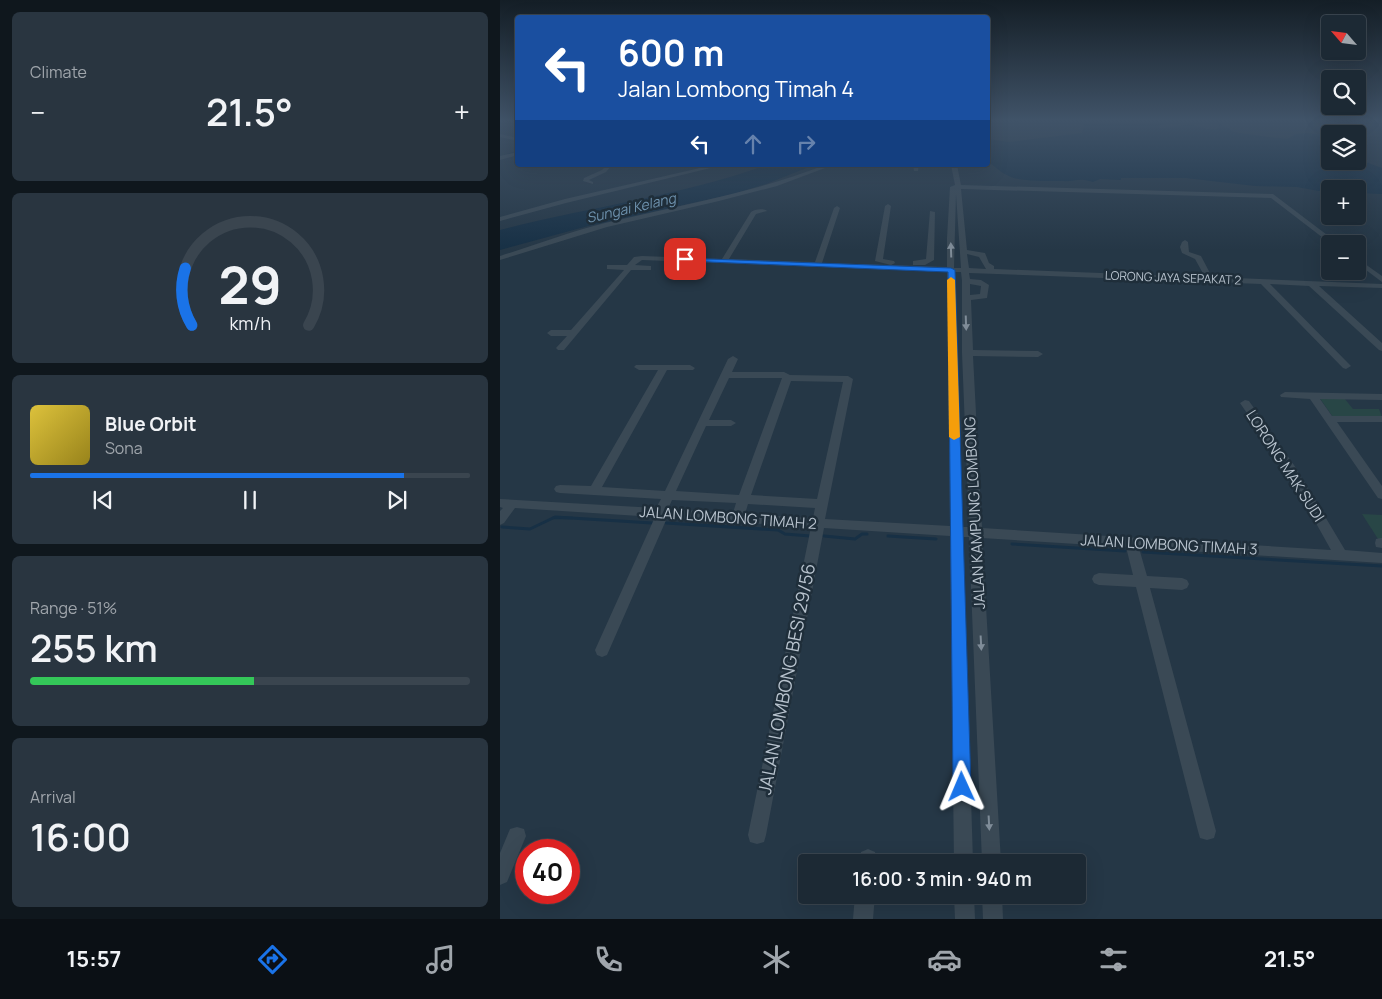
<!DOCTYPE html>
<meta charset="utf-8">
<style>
body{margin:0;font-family:Manrope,sans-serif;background:#293540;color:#f1f3f6;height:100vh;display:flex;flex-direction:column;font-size:19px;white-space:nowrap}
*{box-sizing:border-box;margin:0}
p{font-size:16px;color:#a0a6ac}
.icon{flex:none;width:28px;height:28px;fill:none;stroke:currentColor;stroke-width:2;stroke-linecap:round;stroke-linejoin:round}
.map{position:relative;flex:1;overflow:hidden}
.details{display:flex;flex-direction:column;gap:12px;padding:12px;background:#0f171d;width:500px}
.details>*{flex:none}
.hud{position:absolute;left:15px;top:15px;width:475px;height:152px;border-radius:5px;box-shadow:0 5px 20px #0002,0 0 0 1px #3a454f;background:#1a4fa0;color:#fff;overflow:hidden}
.needle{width:32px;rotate:298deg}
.tools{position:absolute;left:821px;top:15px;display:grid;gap:10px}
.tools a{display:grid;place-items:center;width:45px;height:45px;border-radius:5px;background:#1c2934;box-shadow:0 5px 20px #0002,0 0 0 1px #3a454f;font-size:25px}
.speed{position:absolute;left:15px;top:839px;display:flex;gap:10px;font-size:25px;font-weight:700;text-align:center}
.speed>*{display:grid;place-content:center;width:65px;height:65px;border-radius:50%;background:#1c2934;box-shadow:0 5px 20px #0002,0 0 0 1px #3a454f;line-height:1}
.speed .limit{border:8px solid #d22;background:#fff;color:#111}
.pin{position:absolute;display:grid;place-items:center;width:42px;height:42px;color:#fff;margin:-21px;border-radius:10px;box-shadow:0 2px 8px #0006}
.me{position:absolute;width:55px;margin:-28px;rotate:359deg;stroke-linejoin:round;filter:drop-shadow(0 0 4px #0008)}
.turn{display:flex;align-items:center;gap:18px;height:105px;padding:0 20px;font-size:22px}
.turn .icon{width:65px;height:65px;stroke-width:2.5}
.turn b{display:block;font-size:35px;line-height:42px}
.lanes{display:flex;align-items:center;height:48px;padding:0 20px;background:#0003;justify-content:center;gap:25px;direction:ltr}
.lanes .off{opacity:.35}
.big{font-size:38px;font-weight:600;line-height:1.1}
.details .card{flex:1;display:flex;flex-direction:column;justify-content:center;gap:8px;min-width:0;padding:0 18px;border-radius:8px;background:#293540}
.details .dial{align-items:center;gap:0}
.dial svg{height:130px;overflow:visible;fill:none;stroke:#3a454f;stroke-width:7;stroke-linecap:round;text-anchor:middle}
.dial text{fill:#f1f3f6;stroke:none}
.song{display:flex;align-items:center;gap:15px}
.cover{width:60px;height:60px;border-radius:8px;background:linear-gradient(135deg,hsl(50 70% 55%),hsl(50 70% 35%))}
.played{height:5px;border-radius:2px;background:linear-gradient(90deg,#1a73e8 85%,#3a454f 85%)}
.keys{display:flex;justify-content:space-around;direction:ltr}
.heat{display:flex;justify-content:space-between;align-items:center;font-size:28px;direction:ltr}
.charge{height:8px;border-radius:4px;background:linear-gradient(90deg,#34c759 51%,#3a454f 0)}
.trip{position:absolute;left:298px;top:854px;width:288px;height:50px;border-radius:5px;background:#1c2934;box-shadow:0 5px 20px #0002,0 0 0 1px #3a454f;font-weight:600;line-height:50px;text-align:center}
.tab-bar{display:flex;height:80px;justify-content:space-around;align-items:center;background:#0b1015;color:#a0a6ac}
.tab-bar .icon{width:35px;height:35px}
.tab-bar .selected{color:#1a73e8}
.tab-bar b{font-size:22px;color:#f1f3f6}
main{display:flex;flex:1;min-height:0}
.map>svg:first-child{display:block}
.green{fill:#284646}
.water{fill:#173045}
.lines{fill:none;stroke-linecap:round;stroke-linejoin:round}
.stream-far2{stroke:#173045;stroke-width:1}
.stream-far1{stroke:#173045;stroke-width:2.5}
.stream{stroke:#173045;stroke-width:3}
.minor{fill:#3a4955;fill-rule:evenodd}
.oneway{fill:#7f8c98}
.route{fill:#1a73e8;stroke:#114b97}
.slow{fill:#f59e0b}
.labels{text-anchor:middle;stroke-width:5;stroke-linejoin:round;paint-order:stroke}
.far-street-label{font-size:12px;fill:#b8c3ce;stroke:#1f2e3a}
.far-water-label{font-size:14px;font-style:italic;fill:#6f93af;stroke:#1f2e3a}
.street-label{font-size:15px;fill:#b8c3ce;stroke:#1f2e3a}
.near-street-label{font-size:18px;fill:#b8c3ce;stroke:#1f2e3a}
</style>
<main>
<section class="details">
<div class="card"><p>Climate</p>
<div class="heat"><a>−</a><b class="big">21.5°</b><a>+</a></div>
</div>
<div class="card dial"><svg viewBox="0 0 100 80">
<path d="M14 69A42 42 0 1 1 86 69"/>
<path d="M14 69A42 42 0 0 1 10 34" stroke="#1a73e8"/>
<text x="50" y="56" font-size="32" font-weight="700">29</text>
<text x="50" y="72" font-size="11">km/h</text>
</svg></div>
<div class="card">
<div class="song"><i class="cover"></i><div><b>Blue Orbit</b><p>Sona</p></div></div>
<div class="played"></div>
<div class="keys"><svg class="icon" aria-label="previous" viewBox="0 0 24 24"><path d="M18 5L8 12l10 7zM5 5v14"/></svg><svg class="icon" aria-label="pause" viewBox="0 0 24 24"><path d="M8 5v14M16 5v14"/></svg><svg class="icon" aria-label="next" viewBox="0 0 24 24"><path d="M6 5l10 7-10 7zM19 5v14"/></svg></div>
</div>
<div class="card"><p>Range · 51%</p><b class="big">255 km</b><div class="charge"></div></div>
<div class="card"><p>Arrival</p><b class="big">16:00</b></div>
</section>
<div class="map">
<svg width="882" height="919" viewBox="0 0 882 919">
<rect width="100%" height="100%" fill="#253746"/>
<g class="green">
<path d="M819 397 844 398 853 409H879L882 417H833Z"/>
<path d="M862 514 882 515V539H878Z"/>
</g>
<g class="water">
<path d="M576 121H666L669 122 659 126V128C670 129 681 124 692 125 701 127 711 132 720 128L716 123 727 127 733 132 768 137 788 139 796 134 807 133 830 136V161H858V155L860 160 882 168V194L858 193V189L819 191 797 187 755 186 686 178H621V180L600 179 593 182C578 177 575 182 562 181 549 181 517 182 507 175 500 172 494 166 488 161V139L509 142 582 133 584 125Z"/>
<path d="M267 165H314L266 184 233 194 88 226 0 250V230C89 207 181 196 267 165Z"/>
</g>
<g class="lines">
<path class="stream-far2" d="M8 154 18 151"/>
<path class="stream-far1" d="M53 518H72"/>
<g class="stream">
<path d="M166 523 278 530 285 534 310 536"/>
<path d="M2 527 30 529 55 517 152 523"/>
<path d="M324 536 355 539 362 534H367"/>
<path d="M388 536 436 539"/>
<path d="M512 544 625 551"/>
<path d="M643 552 882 566"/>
</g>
<g class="minor">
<path d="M0 134 18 138V141L0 137Z"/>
<path d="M18 152V155L0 160V156Z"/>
<path d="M102 165 111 166 106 172 89 180 93 182V184L83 181 84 178 102 170 105 167Z"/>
<path d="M213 165H223L66 203 0 221V217L65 199Z"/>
<path d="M325 165H333L277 186 219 201 107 227 0 260V256C35 245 69 232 105 223 179 205 254 193 325 165Z"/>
<path d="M413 165H419L418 171H414Z"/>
<path d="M451 165H457L461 185 773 194 839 244H831L771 198 461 189 467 250 485 253 489 263 494 266V269L705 277 695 259 682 253 680 247 682 242 685 240 688 242 689 252 701 256 712 277 882 284V288L819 286 882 343V351L879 350 809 286 770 284 849 364 851 366 846 369 843 368 761 284 469 273 470 279 481 280 489 285 487 298 471 300 473 350 538 351 543 354 538 357 473 356 482 528 831 550 788 473 740 403 745 400 749 401 796 468 845 550 882 553V563L639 548 647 576 682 578 687 580 689 584 687 588 682 590 650 588 716 831 714 838 707 840 700 838 698 831 636 587 599 585 594 583 592 579 594 575 599 573 633 575 626 547 482 538 501 862H482L469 537H463L473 862H454L450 536 324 528 266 835 264 842 257 844 250 842 248 835 311 527 167 518 107 655 102 657 97 655 95 650 155 517 15 508 4 523 0 525V511L3 508 0 507V499L156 508 161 499 60 493 56 492 54 489 56 486 60 485 91 486 158 370H139L134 367 136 365H190L195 368 193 370H167L102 487 165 491 228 359 233 356 238 359 232 372H284L290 375 348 376 353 379 325 519 450 526 447 272 142 260 135 265 151 266V270H131L64 350H58L56 348 67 336H51L47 333 51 330H71L124 270 107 269V265H127L134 257 142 256 222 259 251 212C254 209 264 208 267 211L256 214 229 259 315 262 334 208 337 206 340 208 322 263 391 265 375 261 385 206 388 204 391 206 383 259 394 261 395 263 391 265 447 267V238L450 187 455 185ZM456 194 461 268H454ZM467 254 479 257 486 269 469 268ZM455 272H461L462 281V353L469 527H462ZM470 284 481 286 480 294 470 295ZM229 378H282L239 495 176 491 206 426H231L236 423 231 420H209ZM291 381 343 382 317 499 251 495ZM172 500 236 503 233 513 168 509ZM248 504 315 508 313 518 245 514Z"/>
<path d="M430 211 435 212 434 260 425 265H413V261L426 259Z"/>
<path d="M858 259 882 276V282L858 264Z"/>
<path d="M785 392 882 394V400L820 399 832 416H882V422H837L882 486V499L878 498 810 399 781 397 780 395Z"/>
<path d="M881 538H882V548L876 547 875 543 876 539Z"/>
<path d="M17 827 24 829 26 836 7 882 0 885V853L10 829Z"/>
<path d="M368 849 375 852 377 862H359L361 852Z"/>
<path d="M355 895H375L373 919H353Z"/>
<path d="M454 895H474L475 919H455Z"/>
<path d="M482 895H502L503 919H483Z"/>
</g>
</g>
<defs><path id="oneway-solid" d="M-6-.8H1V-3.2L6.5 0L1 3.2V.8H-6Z" transform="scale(1.25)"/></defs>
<g class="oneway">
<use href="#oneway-solid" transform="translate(451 250) rotate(-92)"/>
<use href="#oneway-solid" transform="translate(466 323) rotate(88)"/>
<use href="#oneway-solid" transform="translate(481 643) rotate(87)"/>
<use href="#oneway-solid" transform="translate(489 823) rotate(87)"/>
</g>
<linearGradient id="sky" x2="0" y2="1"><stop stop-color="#141e26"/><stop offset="0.48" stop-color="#405368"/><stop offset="1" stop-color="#405368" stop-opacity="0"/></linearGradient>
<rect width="882" height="250" fill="url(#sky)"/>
<path class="route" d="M182 258 451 268 455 270 471 787 468 793 462 796 455 793 453 787 448 272 185 261 181 259Z"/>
<path class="slow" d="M451 277 455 280 460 437 454 440 449 437 447 280Z"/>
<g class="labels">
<g class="far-street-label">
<text transform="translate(673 278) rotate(2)" y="4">LORONG JAYA SEPAKAT 2</text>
</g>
<g class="far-water-label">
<text transform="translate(131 208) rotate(-13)" y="5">Sungai Kelang</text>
</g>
<g class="street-label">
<text transform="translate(785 466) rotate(57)" y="5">LORONG MAK SUDI</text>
<text transform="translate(475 513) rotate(-93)" y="5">JALAN KAMPUNG LOMBONG</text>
<text transform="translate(228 518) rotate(4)" y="5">JALAN LOMBONG TIMAH 2</text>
<text transform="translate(669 545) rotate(3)" y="5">JALAN LOMBONG TIMAH 3</text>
</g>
<g class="near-street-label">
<text transform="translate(287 679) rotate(-79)" y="6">JALAN LOMBONG BESI 29/56</text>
</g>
</g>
</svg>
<div class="tools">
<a><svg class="needle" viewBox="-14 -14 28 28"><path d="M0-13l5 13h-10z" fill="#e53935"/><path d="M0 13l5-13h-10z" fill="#a0a6ac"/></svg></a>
<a><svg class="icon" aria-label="search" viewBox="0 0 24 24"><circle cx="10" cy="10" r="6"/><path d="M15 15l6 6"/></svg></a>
<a><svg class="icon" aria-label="layers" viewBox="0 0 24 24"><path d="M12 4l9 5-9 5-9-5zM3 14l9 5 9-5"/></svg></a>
<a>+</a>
<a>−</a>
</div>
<div class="speed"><div class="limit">40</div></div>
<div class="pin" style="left:185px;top:259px;background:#d93025"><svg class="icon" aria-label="arrive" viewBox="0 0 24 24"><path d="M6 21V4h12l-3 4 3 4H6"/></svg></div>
<svg class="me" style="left:462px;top:787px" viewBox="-20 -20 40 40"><path d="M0-17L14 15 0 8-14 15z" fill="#1a73e8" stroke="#fff" stroke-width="4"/></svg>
<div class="trip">16:00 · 3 min · 940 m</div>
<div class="hud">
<div class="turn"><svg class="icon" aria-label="left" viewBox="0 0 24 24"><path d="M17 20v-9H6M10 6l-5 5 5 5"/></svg><div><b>600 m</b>Jalan Lombong Timah 4</div></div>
<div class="lanes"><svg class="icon" aria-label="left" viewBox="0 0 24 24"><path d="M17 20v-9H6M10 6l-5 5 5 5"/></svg><svg class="icon off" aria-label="ahead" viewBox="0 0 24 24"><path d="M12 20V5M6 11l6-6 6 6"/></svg><svg class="icon off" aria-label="right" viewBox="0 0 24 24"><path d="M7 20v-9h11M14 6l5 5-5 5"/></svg></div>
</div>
</div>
</main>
<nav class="tab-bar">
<b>15:57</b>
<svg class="icon selected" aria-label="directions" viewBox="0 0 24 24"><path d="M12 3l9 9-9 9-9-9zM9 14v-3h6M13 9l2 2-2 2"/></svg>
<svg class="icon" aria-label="music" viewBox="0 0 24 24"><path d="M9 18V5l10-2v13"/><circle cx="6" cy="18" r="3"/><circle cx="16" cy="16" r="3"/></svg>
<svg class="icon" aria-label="phone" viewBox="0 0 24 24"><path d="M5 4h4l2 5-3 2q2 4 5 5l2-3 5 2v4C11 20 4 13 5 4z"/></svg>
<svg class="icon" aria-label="climate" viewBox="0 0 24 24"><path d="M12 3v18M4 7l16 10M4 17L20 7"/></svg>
<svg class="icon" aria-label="car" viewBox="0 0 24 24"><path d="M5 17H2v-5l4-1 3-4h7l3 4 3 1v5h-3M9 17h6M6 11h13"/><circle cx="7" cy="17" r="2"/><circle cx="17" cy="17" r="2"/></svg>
<svg class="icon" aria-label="filters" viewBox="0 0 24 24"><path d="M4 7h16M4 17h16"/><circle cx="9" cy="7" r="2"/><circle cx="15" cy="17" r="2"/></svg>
<b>21.5°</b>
</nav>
